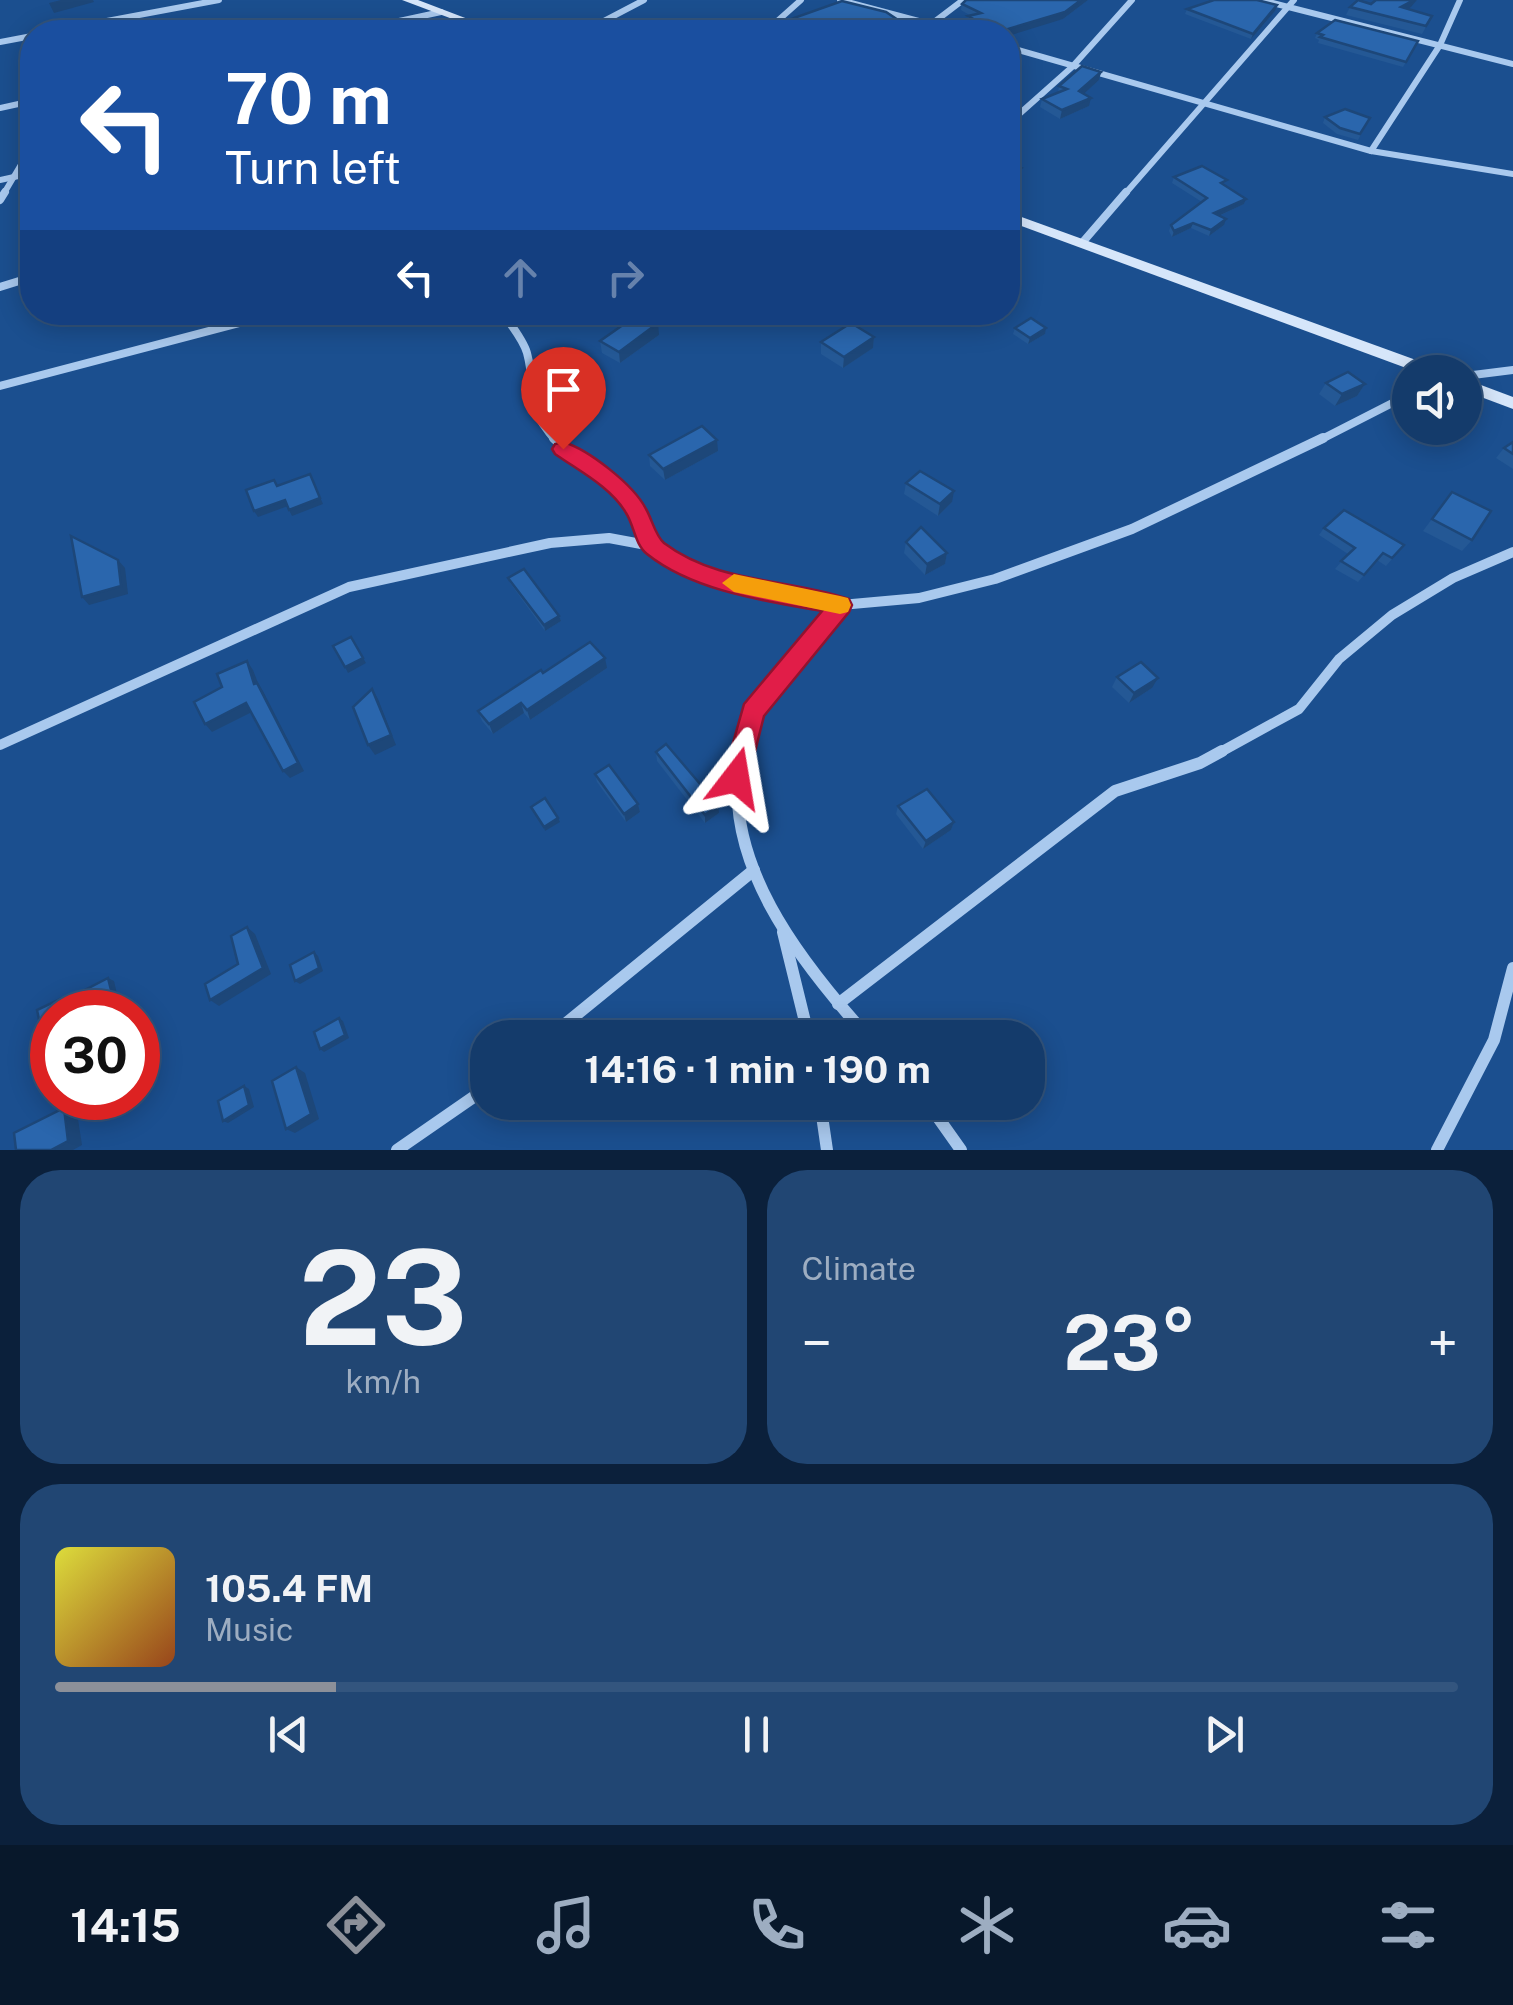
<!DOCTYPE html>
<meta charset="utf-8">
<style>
body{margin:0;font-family:"Public Sans",sans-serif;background:#214673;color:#f1f3f6;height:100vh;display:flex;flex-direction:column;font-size:38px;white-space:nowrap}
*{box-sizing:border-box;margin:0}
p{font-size:32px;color:#9dadc1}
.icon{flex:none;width:55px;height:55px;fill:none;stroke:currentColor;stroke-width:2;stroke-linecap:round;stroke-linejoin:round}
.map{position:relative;height:1150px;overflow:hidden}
.details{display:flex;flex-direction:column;gap:20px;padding:20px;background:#0b203b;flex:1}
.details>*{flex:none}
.guide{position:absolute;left:20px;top:20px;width:1000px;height:305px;border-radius:40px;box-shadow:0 5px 25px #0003,0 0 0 2px #33557e;background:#1a4fa0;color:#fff;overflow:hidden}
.buttons{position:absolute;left:1392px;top:355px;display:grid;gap:20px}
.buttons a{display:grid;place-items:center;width:90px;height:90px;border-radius:50%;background:#143b6b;box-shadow:0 5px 25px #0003,0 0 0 2px #33557e;font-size:50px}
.speed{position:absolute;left:30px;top:990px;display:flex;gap:20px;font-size:50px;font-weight:700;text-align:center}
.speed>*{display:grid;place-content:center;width:130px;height:130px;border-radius:50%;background:#143b6b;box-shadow:0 5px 25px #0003,0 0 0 2px #33557e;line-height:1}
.speed .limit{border:15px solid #d22;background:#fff;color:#111}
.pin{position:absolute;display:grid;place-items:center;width:85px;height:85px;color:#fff;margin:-102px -42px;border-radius:50% 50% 50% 0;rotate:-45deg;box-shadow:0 0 10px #0007}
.pin .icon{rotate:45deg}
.me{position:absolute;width:110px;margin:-55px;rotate:14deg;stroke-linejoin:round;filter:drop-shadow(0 0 8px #0008)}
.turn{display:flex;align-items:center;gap:35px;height:210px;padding:0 40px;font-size:45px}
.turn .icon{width:130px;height:130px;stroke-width:2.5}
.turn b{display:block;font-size:70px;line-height:85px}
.lanes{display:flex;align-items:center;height:95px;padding:0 40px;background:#0003;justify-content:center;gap:50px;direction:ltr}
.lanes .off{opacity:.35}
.big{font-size:75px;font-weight:700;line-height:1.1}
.details .card{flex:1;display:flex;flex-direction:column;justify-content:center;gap:15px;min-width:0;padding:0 35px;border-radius:40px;background:#214673}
.details .dial{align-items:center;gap:0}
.dial b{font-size:130px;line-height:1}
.song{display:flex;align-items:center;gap:30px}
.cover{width:120px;height:120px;border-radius:15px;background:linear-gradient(135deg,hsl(60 70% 55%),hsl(20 70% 35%))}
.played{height:10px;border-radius:5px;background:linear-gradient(90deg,#8c9099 20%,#33557e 20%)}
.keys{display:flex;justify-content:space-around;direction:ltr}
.heat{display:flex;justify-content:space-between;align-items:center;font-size:55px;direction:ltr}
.details .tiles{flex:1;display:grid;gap:20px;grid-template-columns:1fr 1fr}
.card:last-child{grid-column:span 2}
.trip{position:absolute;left:470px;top:1020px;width:575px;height:100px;border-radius:40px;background:#143b6b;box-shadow:0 5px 25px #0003,0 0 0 2px #33557e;font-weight:700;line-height:100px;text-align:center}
.tab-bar{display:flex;height:160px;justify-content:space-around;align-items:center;background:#08182b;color:#9dadc1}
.tab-bar .icon{width:70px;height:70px}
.tab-bar .active{color:#8c9099}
.tab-bar b{font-size:45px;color:#f1f3f6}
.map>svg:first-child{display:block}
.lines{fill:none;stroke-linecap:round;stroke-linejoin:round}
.street-far3{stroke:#a9c9ee;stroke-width:6}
.street-far2{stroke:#a9c9ee;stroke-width:8}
.street-far1{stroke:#a9c9ee;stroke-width:10}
.street{stroke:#a9c9ee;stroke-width:12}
.secondary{fill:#d6e6fa;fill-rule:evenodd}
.wall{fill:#245895}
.shaded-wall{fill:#1d4779}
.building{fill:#2a66ad;stroke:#1d4779;stroke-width:2.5}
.route{fill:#e11d48;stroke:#92132f;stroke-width:2.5}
.slow{fill:#f59e0b}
</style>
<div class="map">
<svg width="1513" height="1150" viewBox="0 0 1513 1150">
<rect width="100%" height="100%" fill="#1b4f8f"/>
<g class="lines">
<g class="street-far3">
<path d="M840 0 960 32"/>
<path d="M1261 0 1513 64"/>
<path d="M48 32 219 0"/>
<path d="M348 32 441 12"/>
<path d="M583 32 644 0"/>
<path d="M765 32 801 0"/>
<path d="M921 32 963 0"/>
<path d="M0 42 32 36"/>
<path d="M1008 47 1371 151 1513 174"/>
<path d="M0 108 32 101"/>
<path d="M1008 124 1072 67 1132 0"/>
<path d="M1371 151 1440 45 1460 0"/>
<path d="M0 180 32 173"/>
<path d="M3 195 32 146"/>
<path d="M1124 195 1294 0"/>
</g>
<g class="street-far2">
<path d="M0 200 5 192"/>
<path d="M1082 243 1126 192"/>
<path d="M0 287 32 277"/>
<path d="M502 312C510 324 523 339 527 353 538 394 521 401 556 441"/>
<path d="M1465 376 1513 370"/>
<path d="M0 386 281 312"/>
<path d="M1318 441 1410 394"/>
</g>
<g class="street-far1">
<path d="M554 438 620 489 636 510 652 546"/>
<path d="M0 745 349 587 550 543 609 538 652 546 697 571 767 593 841 605 919 598 995 579 1132 529 1323 438"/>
<path d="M742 754 752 711 841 605"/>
<path d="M1217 754 1299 709 1339 659 1392 615 1453 578 1513 552"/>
</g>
<g class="street">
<path d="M742 751C717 858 801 963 869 1038"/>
<path d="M783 932 809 1038"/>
<path d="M838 1004 1115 791 1200 763 1222 751"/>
<path d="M548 1038 754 870"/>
<path d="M820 1102 827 1150"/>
<path d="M927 1102 961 1150"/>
<path d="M397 1150 488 1087"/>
<path d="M1437 1150 1494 1040 1513 968"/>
</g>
<g class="secondary">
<path d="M402 0H418L502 32H487Z"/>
<path d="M1008 212 1438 368 1440 372H1417L1008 221Z"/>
<path d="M1465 379 1513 397V409L1465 391Z"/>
</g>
</g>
<g class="wall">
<path d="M966 0H1088L1063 19 1008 32H983L967 23 968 16H971L961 10 962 4Z"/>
<path d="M1376 0H1417L1407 9 1432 16 1422 34 1346 15 1350 7 1371 4Z"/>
<path d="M1187 9 1275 11 1251 39 1185 14Z"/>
<path d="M791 19 900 28 908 32H800L791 26Z"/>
<path d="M1317 33 1418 41 1403 67 1318 43 1319 40 1315 38Z"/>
<path d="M1101 72 1099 80 1083 94 1089 106 1060 119 1040 107 1042 99 1058 93 1059 86Z"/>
<path d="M1325 117 1370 118 1358 140 1337 134 1323 123Z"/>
<path d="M1174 177 1225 185 1246 199 1244 204 1219 216 1224 225 1209 236 1191 228 1172 237 1169 231 1171 225 1202 202 1172 183Z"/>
<path d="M541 312H608L592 322 587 313 554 325Z"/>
<path d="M1015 328 1045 334 1028 344 1013 334Z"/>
<path d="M659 335 620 363 602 353 600 341Z"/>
<path d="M874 337 873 348 843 368 821 354V342Z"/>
<path d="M1326 383 1365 384 1357 396 1335 406 1319 394Z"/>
<path d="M1513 442V469L1496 458 1504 448Z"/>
<path d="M718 451 665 480 650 466 649 455Z"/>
<path d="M906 483 952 502 938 516 904 494Z"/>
<path d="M1452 492 1472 540 1462 551 1423 531Z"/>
<path d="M1324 528 1404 545 1386 566 1377 560 1358 582 1335 569 1348 554 1319 535Z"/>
<path d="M906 542 947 553 945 564 925 575 904 553Z"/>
<path d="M508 578 559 616 561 621 545 631 510 583Z"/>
<path d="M607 668 530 720 524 713 493 734 482 721 478 711 543 673Z"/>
<path d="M1117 677 1152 688 1129 703 1112 687Z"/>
<path d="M656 752 719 813 705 823 657 761Z"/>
<path d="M595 774 638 804 640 812 626 822 597 782Z"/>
<path d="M898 806 954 822 951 830 923 849 896 814Z"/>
</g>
<g class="shaded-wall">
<path d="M61 0H93L94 2 54 13 49 3Z"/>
<path d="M1081 0H1088L1063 19 1008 36V32H998Z"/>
<path d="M1414 0H1417L1411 7 1397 15 1401 7Z"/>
<path d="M1277 5 1275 11 1251 39 1253 34Z"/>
<path d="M1101 72 1099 80 1077 100 1079 91Z"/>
<path d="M1091 98 1089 106 1060 119 1062 110Z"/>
<path d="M1021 168 1019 174 1008 180V175Z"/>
<path d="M1246 199 1244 204 1212 219 1214 213Z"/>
<path d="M1226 219 1224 225 1209 236 1211 230Z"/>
<path d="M1193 223 1191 228 1172 237 1174 231Z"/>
<path d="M221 312H243L224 318Z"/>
<path d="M565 312 587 313 554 325 553 317Z"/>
<path d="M593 312H608L592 322 591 314Z"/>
<path d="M658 323 659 335 620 363 619 352Z"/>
<path d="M1046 328 1045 334 1028 344 1030 338Z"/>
<path d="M874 337 873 348 843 368 844 357Z"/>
<path d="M1365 384 1357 396 1335 406 1342 394Z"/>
<path d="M717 440 718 451 665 480 663 469Z"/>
<path d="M310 474 323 504 292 516 289 510Z"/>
<path d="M954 491 952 502 938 516 940 504Z"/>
<path d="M285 500 288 506 258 517 254 511Z"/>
<path d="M947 553 945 564 925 575 927 564Z"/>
<path d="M118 560 125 568 128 594 89 605 82 597Z"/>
<path d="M559 616 561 621 545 631 544 625Z"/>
<path d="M363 658 366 663 348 673 345 667Z"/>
<path d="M605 658 607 668 530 720 527 710Z"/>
<path d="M247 661 253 670 258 683 263 691 304 771 290 778 283 771Z"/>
<path d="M1158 678 1152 688 1129 703 1134 693Z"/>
<path d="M372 689 378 699 396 745 375 755 368 745Z"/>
<path d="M246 703 252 712 212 732 205 724Z"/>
<path d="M521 703 524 713 493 734 489 724Z"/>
<path d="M638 804 640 812 626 822 624 814Z"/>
<path d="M718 805 719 813 705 823V815Z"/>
<path d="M558 818 560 822 545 831 544 827Z"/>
<path d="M954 822 951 830 923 849 926 841Z"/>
<path d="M247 927 255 934 271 974 219 1006 210 1000 263 968Z"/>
<path d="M314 952 318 956 323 971 300 984 295 981Z"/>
<path d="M108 978 114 981 118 998 93 1011 86 1008Z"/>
<path d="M60 999 66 1002 68 1012H62Z"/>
<path d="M339 1018 343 1021 349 1038 324 1052 320 1049Z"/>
<path d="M52 1023V1030L47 1032 41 1029Z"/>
<path d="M296 1067 305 1073 319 1119 295 1133 286 1129Z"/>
<path d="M244 1086 249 1089 254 1107 228 1123 223 1121Z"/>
<path d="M64 1108 77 1113 82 1145 73 1150H51Z"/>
</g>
<g class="building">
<path d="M966 0H1081L1065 12 998 32 968 16 981 13 962 4Z"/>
<path d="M1214 0H1257L1277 5 1253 34 1187 9Z"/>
<path d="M1358 0 1371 4 1376 0H1414L1401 7 1432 16 1426 26 1350 7Z"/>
<path d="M842 1 886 12 901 22 893 24 908 32H808H810L791 19Z"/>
<path d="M1335 20 1418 41 1406 62 1320 37 1323 35 1317 33Z"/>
<path d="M1082 66 1101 72 1079 91 1091 98 1062 110 1042 99 1067 89 1059 86Z"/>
<path d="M1345 109 1370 118 1360 134 1340 128 1325 117Z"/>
<path d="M1008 163 1021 168 1008 175Z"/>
<path d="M1202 166 1227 180 1221 183 1246 199 1214 213 1226 219 1211 230 1193 223 1174 231 1171 225 1207 198 1174 177Z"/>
<path d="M548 312H565L553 317Z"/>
<path d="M640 313 658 323 619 352 600 341Z"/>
<path d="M1031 318 1046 328 1030 338 1015 328Z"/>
<path d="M851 323 874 337 844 357 821 342Z"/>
<path d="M1348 372 1365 384 1342 394 1326 383Z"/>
<path d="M702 426 717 440 663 469 649 455Z"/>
<path d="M1513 442V454L1504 448Z"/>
<path d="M920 471 954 491 940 504 906 483Z"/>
<path d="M310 474 320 498 289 510 285 500 254 511 246 490 274 480 277 486Z"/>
<path d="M1452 492 1491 511 1472 540 1432 519Z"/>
<path d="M1344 510 1404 545 1392 558 1383 553 1364 575 1341 561 1355 548 1324 528Z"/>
<path d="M921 527 947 553 927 564 906 542Z"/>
<path d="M71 536 118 560 121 586 82 597Z"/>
<path d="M524 569 559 616 544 625 508 578Z"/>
<path d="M351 637 363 658 345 667 333 646Z"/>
<path d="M590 642 605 658 527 710 521 703 489 724 478 711 541 670 543 673Z"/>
<path d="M247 661 254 684 257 683 298 763 283 771 246 703 205 724 194 702 222 687 217 674Z"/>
<path d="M1141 662 1158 678 1134 693 1117 677Z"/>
<path d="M372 689 391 735 368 745 353 707Z"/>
<path d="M666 744 718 805 705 815 656 752Z"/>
<path d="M609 765 638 804 624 814 595 774Z"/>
<path d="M927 789 954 822 926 841 898 806Z"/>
<path d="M545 798 558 818 544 827 531 807Z"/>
<path d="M247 927 263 968 210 1000 205 984 238 964 231 936Z"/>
<path d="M314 952 319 968 295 981 290 965Z"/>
<path d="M108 978 112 994 86 1008 83 991Z"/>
<path d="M60 999 62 1012H52V1023L41 1029 37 1010Z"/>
<path d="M339 1018 345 1035 320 1049 314 1032Z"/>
<path d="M296 1067 311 1114 286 1129 272 1081Z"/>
<path d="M244 1086 249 1105 223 1121 218 1101Z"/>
<path d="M64 1108 68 1141 51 1150H16L14 1133Z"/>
</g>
<path class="route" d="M563 442C588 449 634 485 646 509 652 519 655 535 664 543 718 584 788 578 849 599L852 605 849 612 764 716 746 787 736 790 727 787 723 778 744 704 822 611C765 601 693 591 647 554 635 545 634 525 626 513 611 487 579 471 555 454L552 449 555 444Z"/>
<path class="slow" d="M734 574 840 596 848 598 851 605 848 612 840 614 734 592 722 583Z"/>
</svg>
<div class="buttons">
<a><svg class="icon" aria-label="sound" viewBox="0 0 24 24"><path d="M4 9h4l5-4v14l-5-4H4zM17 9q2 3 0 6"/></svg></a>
</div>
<div class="speed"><div class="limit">30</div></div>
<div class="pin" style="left:563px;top:449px;background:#d93025"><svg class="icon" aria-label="arrive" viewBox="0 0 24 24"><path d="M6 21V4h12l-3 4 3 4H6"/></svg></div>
<svg class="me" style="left:736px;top:778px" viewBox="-20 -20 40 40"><path d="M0-17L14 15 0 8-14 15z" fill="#e11d48" stroke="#fff" stroke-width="4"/></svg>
<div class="trip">14:16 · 1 min · 190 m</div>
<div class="guide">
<div class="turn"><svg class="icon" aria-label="left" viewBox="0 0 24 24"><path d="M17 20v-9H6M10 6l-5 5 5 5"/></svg><div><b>70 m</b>Turn left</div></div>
<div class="lanes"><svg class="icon" aria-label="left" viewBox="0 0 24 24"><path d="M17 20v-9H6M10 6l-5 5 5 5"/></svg><svg class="icon off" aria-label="ahead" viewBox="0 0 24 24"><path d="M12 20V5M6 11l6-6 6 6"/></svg><svg class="icon off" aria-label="right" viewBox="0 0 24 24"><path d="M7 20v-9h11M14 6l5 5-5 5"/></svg></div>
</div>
</div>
<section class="details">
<div class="tiles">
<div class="card dial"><b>23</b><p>km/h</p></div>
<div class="card"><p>Climate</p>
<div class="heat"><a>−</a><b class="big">23°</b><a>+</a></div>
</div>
<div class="card">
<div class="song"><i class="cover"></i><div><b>105.4 FM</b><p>Music</p></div></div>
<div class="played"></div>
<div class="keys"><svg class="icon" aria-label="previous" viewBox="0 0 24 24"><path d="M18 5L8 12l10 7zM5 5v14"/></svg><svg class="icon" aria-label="pause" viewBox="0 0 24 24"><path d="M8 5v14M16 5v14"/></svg><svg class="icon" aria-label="next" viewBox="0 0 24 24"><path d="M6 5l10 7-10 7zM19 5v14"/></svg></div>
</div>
</div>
</section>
<nav class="tab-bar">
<b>14:15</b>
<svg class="icon active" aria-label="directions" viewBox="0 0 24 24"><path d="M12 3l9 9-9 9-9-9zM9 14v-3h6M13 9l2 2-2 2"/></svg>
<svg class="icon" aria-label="music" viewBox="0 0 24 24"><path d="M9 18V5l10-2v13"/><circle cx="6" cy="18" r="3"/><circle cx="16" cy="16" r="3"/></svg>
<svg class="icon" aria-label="phone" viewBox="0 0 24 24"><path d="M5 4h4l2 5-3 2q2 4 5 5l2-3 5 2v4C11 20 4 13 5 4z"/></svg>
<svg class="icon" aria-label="climate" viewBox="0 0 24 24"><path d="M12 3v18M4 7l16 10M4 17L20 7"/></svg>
<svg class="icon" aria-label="car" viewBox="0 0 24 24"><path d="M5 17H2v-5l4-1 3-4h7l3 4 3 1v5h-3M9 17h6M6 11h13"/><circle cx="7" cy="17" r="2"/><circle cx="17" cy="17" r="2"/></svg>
<svg class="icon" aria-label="filters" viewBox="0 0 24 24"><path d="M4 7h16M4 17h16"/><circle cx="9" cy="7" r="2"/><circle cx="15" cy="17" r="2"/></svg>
</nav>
